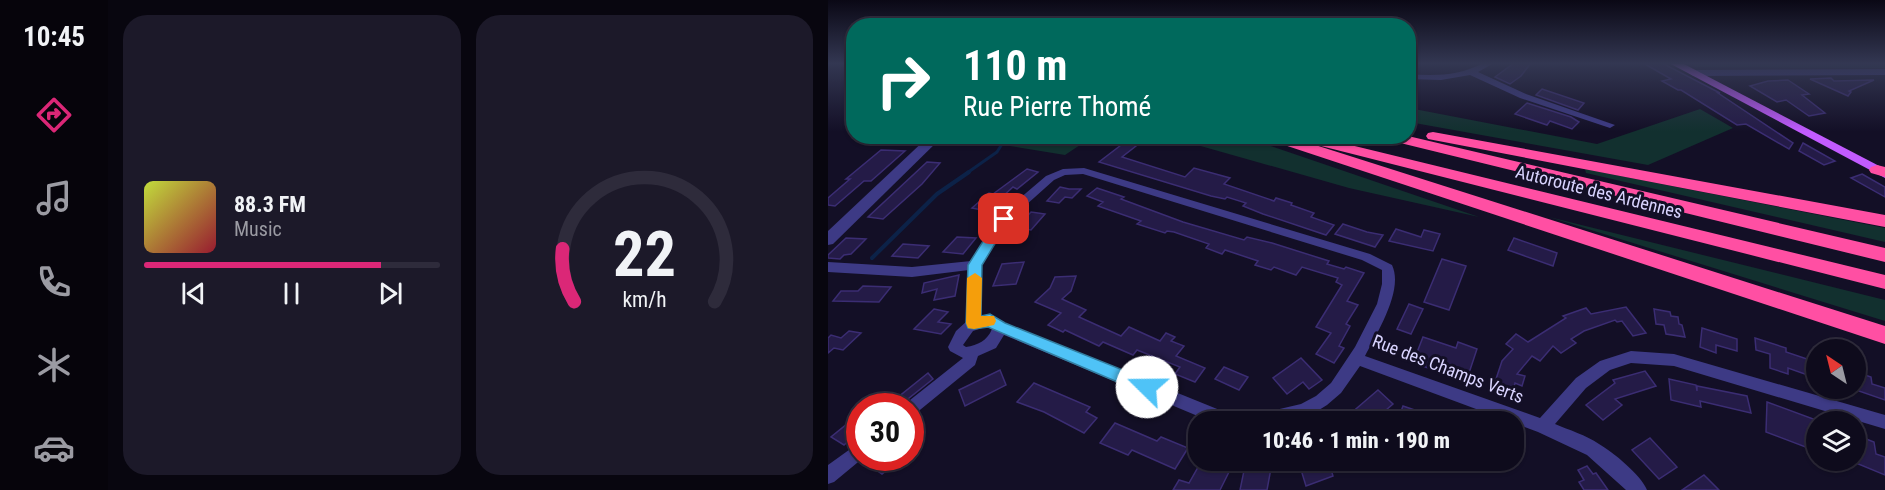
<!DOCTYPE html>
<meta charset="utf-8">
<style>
body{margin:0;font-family:"Roboto Condensed",sans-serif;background:#1c1929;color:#f1f3f6;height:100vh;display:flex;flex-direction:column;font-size:22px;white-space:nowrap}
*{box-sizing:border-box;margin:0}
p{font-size:20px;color:#9b9ba3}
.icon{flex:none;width:33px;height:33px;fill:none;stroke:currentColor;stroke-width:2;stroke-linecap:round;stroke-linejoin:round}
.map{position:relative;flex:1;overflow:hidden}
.drawer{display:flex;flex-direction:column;gap:15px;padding:15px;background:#08060f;width:720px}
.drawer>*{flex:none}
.top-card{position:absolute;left:18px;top:18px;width:570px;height:126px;border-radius:24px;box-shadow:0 2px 4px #0004,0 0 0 2px #2e2b3b;background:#00695c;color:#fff;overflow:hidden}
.needle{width:39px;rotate:325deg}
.buttons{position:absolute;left:978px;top:339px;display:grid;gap:12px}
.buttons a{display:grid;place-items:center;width:60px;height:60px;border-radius:50%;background:#0e0b1c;box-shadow:0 2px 4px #0004,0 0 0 2px #2e2b3b;font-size:30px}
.speed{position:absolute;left:18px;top:393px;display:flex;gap:12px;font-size:30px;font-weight:700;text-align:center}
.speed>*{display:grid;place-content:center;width:78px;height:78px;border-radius:50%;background:#0e0b1c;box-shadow:0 2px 4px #0004,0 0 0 2px #2e2b3b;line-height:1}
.speed .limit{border:9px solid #d22;background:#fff;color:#111}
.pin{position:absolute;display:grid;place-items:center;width:51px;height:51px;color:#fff;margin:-26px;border-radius:12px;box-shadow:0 3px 9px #0006}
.me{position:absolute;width:66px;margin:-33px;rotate:292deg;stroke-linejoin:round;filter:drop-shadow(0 0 4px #0008)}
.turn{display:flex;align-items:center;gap:21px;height:126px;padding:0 18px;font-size:27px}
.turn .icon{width:78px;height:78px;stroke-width:2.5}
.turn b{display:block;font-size:42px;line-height:51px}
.drawer .tile{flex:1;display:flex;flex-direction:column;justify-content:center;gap:9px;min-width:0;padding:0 21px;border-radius:24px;background:#1c1929}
.drawer .dial{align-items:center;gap:0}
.dial svg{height:156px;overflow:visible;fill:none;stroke:#2e2b3b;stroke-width:7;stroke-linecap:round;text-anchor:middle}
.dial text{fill:#f1f3f6;stroke:none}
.song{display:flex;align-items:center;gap:18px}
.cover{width:72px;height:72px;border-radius:9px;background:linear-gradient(135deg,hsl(70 70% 55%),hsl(350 70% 35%))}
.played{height:6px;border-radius:3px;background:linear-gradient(90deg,#db2777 80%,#2e2b3b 80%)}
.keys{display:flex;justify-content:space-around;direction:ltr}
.drawer .tiles{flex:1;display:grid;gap:15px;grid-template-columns:repeat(2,1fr)}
.trip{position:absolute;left:360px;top:411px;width:336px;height:60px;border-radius:24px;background:#0e0b1c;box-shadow:0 2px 4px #0004,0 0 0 2px #2e2b3b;font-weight:800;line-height:60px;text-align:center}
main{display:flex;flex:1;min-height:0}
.tabs{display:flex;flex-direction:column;width:108px;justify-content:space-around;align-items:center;background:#06040b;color:#9b9ba3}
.tabs .icon{width:42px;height:42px}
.tabs .active{color:#db2777}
.tabs b{font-size:27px;color:#f1f3f6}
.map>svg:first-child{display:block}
.green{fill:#12302f}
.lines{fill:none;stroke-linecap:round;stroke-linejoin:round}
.stream-far1{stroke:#0c2248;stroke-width:3}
.stream{stroke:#0c2248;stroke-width:4}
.building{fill:#241b47;stroke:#3b2d73;stroke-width:1.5}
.minor{fill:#3d3a85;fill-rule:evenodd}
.tertiary{fill:#3d3a85;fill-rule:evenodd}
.primary{fill:#c25bff;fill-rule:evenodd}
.motorway{fill:#ff4fa3;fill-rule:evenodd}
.route{fill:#4fc3f7;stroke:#337fa1;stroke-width:1.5}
.slow{fill:#f59e0b}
.labels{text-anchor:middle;stroke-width:6;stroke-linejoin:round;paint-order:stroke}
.street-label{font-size:18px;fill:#d9d4ff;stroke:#130f26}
</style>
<main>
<nav class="tabs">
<b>10:45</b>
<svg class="icon active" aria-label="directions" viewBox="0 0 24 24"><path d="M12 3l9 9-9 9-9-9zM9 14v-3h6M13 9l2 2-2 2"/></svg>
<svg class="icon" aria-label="music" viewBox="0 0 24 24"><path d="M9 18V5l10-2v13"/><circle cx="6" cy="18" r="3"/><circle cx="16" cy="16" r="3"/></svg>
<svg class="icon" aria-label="phone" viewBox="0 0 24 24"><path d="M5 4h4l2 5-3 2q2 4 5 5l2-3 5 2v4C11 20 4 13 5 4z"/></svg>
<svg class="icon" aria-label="climate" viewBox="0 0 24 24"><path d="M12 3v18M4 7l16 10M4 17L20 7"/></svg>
<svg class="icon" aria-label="car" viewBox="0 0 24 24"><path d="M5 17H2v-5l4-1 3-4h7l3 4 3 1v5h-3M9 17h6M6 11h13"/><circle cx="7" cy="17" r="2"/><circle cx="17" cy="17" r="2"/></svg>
</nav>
<section class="drawer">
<div class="tiles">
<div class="tile">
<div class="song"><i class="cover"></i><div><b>88.3 FM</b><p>Music</p></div></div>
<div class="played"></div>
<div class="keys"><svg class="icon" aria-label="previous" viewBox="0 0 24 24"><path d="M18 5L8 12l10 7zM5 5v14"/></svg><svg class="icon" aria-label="pause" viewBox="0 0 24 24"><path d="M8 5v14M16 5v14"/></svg><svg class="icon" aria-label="next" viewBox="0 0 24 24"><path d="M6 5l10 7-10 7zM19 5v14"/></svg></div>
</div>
<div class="tile dial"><svg viewBox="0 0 100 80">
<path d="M14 69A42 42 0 1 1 86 69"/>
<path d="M14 69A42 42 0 0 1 8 42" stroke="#db2777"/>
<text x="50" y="56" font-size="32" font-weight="700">22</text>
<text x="50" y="72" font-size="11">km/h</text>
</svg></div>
</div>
</section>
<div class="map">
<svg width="1057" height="490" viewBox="0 0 1057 490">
<rect width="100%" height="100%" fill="#130f26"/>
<g class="green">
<path d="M861 63H1057V68L868 67Z"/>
<path d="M581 108 769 144 872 109 905 128 820 165 581 122Z"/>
<path d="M201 137V136L264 137 237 155 182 146Z"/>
<path d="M341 137H416L651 217 521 188Z"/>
<path d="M757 169 1057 228V242L758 173Z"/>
<path d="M721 217 1057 300V321Z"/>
</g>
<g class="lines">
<path class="stream-far1" d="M139 173 169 152 179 136"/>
<path class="stream" d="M44 258 109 194 141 172"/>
</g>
<g class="building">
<path d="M686 63H703L693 76 682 84 667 77Z"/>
<path d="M815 63H834L892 93H890L965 143 961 149 918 124 909 125 853 90H850L834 81 843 79Z"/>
<path d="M1003 78 1006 81 1046 80 1021 91 1023 92 1020 96 982 79Z"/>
<path d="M960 80 981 94 974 95 997 113 981 116 958 100 949 102 922 86 940 81Z"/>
<path d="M714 89 756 103 750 110 708 95Z"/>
<path d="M699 103 743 117 751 122 744 129 722 121 719 125 687 114Z"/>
<path d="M297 142 308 146 294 157 357 177 366 168 402 178 396 184 446 201 448 198 464 203 463 205 486 213 483 217 506 225 498 235 435 214 415 206 418 203 399 197 397 199 383 196 271 162Z"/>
<path d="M975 143 1007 161 996 165 971 151Z"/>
<path d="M53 150 77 151 43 181H36L7 206 0 205V198L22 179H18Z"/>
<path d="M99 162 112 163 94 184 55 219 40 217Z"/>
<path d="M199 169 210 172 189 189 185 187 159 211 144 208 161 193 165 194Z"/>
<path d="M1034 174 1057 187V197L1023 178Z"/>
<path d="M232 187 241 189H253L244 198 237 197 231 203 219 201Z"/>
<path d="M269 188 296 197 293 199 355 222 416 240 419 237 444 243 501 261 499 264 516 269 518 267 536 273 519 301 530 305 518 324 522 326 511 346 516 348 506 363 488 354 503 333 488 327 514 285 508 282 510 278 474 267 468 275 446 267 443 270 427 265 430 261 397 250 394 254 378 248 381 244 346 232 339 231 337 233 309 224 313 221 270 206 275 202 259 196Z"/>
<path d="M203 212 217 214 203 230 189 228Z"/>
<path d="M515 224 539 232 555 235 547 247 507 234Z"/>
<path d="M568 229 593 237 596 230 612 234 605 251 561 241Z"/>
<path d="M129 237 148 238 135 254 115 252Z"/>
<path d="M18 238 38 239 23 254 16 255 12 259 0 258V255Z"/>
<path d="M686 238 729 253 725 266 680 250Z"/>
<path d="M75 244 101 246 90 258 64 256Z"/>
<path d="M614 259 638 266 621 310 596 302Z"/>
<path d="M196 262 188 284 165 286 174 264Z"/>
<path d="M131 275 127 296 106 300 109 289 94 293 96 283Z"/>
<path d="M248 276 243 291 234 299 258 310 251 317 293 336 301 327 332 341 338 333 347 337 343 341 356 346 348 356 377 368 367 382 347 374 352 367 309 350 305 355 275 342 271 346 237 330 235 332 220 325 233 313 207 302 222 288 227 277Z"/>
<path d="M35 286 63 287 51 302 5 301 13 291H30Z"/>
<path d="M581 304 595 309 583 334 569 329Z"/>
<path d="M798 307 818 333 805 336 794 321 789 322 787 320 756 331 743 339 748 343 733 353 725 346 712 361 704 356 689 374 697 376 694 386 687 383 684 395 665 388 674 361 685 349 678 344 688 334 700 342 738 318 735 316 758 308 763 314Z"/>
<path d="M106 309 120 312 110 322 123 324 113 334 86 329Z"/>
<path d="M826 309 842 312 843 316 850 317 851 324 854 325 857 337 838 334 836 325 828 324Z"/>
<path d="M874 328 909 339V351L888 345V353L872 347Z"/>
<path d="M21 331 33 333 15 350 6 348 0 353V338L3 335 13 338Z"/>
<path d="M595 337 628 348 630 342 649 349 640 376 608 365 606 370 589 364 592 357 588 355Z"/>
<path d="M927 338 958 348V352L988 362V378L960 368V374L942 368V354L928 350Z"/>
<path d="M473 358 494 380 481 389 475 382 459 394 445 378Z"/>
<path d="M396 367 420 377 411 390 387 379Z"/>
<path d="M172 370 178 385 137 406 131 390Z"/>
<path d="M817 371 828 386 787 399 794 405 775 420 758 405 787 383 785 380Z"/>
<path d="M1028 372 1043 377 1044 384 1057 388V400L1028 390Z"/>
<path d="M100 373 105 379 76 402 69 398Z"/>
<path d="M841 379 868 385 869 391V386L919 396 923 413 872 401 873 407 843 400Z"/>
<path d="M206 383 262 407 258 412 269 418 256 433 216 412 189 402Z"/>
<path d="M550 390 565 404 544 422H530L522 414Z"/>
<path d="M939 402 988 420V451L938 432Z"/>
<path d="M575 406 616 420V422H569Z"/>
<path d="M287 423 329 441 333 437 360 448 347 469 304 450 300 455 272 443Z"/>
<path d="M19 424 31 431 16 445 3 437Z"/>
<path d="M1028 435 1046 442 1048 454 1057 457V475L1028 463Z"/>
<path d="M822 438 849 467 831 479 804 450Z"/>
<path d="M56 458H74L54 474 44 467Z"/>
<path d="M470 460H500L505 476 478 486Z"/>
<path d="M418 461 444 463 439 490H412Z"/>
<path d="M373 462 401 472 392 490H345L351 480 361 483Z"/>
<path d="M759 466 765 474 768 473 780 490H756L751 482 756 480 750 470Z"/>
<path d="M876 475 891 490H854Z"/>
</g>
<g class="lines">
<g class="minor">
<path d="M655 63H666L650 72 698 94 787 125 782 128 692 98 642 75 613 80 580 79V74C607 76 631 76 655 63Z"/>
<path d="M1057 69V75L865 76 861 73 865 70Z"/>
<path d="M256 168 542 254 564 265C576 290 549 333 537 356L712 418 748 378 772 361 803 351 846 354 1057 415V429L846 366 803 363 782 370 758 388 727 424C741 430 758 435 771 444 785 452 813 475 819 490H798L759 455 710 432 532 366 513 393 499 405 483 415 462 422H384L176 335 168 348 150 356 147 365 87 414 82 416V406H75L77 404 135 358 122 351 120 347 128 331 139 321 141 270 84 277 0 272V262L84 267 143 261 171 216 218 176 235 169ZM255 174 534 260 554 270V284L549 304 527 347 503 383 488 396 473 404 434 413 404 415 177 323C168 317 164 314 153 317V265L179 222 226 180 237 175ZM160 326 164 329C159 341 150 345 138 347L135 345 145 331Z"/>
<path d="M32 442V458H35L6 482 0 484V465Z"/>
</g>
<path class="tertiary" d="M101 136H115L5 244 0 245V231Z"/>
<path class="primary" d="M841 63H854L1057 169V178Z"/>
<g class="motorway">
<path d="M605 132 1057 215V227L600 139 598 136 600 133Z"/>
<path d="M436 136H459L1057 326V344L438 139Z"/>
<path d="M554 136H580L1057 248V262L556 139Z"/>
<path d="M498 139 1057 275V289L493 146 491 143 493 140Z"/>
<path d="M1049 165 1057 167V177L1043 173 1041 170 1043 167Z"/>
</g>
</g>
<linearGradient id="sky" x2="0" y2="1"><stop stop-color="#0a0815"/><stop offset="0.48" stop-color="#333752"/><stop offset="1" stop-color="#333752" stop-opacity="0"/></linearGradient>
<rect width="1057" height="132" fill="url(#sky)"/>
<path class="route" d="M176 215 182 219 154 265 153 316 162 314 177 323 325 382 328 387 325 392 319 395 313 392 160 327 146 329 140 328 138 323 140 265 171 216Z"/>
<path class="slow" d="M147 273 154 278 153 316H166L168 321 166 325 146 329 140 328 138 323 139 278Z"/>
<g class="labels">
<g class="street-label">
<text transform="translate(771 192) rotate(14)" y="6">Autoroute des Ardennes</text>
<text transform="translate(620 369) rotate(21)" y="6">Rue des Champs Verts</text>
</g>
</g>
</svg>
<div class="buttons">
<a><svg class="needle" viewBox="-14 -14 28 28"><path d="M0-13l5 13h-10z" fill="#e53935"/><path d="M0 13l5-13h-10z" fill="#9b9ba3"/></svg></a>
<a><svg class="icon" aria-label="layers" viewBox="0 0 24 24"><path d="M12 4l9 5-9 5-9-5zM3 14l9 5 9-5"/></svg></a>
</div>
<div class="speed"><div class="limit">30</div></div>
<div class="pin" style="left:176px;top:219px;background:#d93025"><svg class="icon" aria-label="arrive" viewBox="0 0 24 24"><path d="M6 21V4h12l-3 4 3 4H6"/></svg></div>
<svg class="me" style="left:319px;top:387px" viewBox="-20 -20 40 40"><circle r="19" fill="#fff"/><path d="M0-13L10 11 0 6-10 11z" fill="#4fc3f7"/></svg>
<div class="trip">10:46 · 1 min · 190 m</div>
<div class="top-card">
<div class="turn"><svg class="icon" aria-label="right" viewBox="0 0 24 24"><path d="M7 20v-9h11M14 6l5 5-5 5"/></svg><div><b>110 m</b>Rue Pierre Thomé</div></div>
</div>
</div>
</main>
